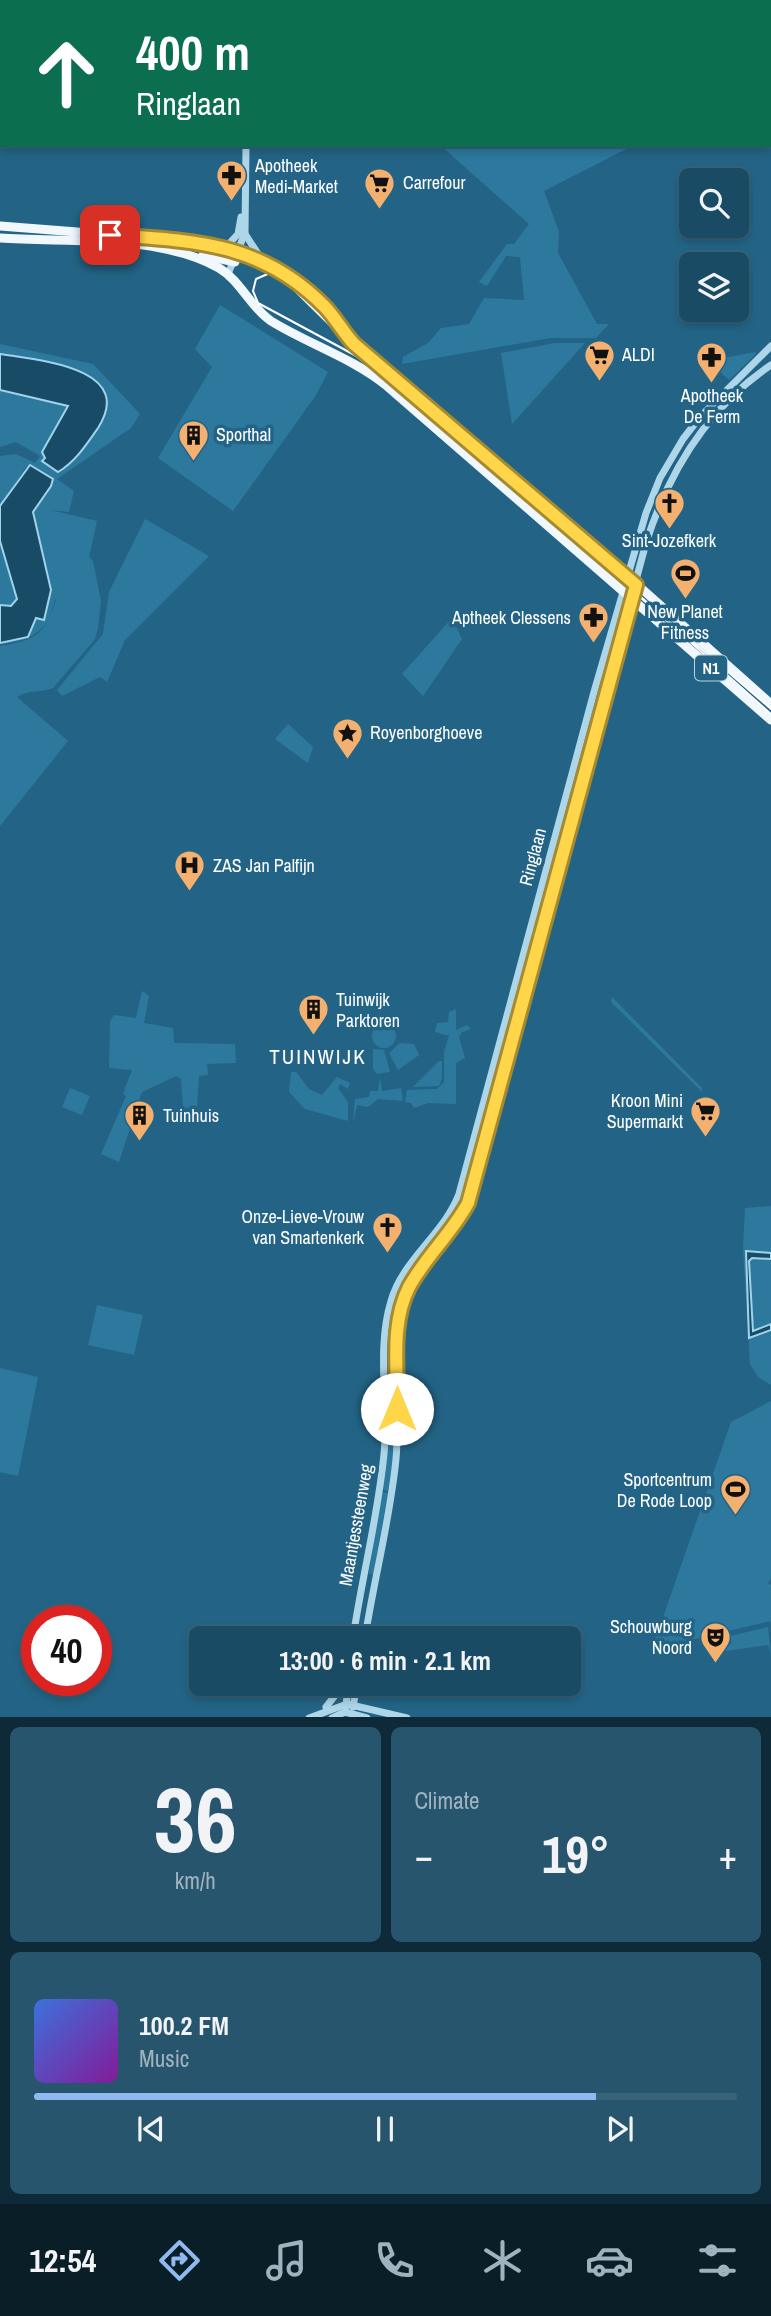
<!DOCTYPE html>
<meta charset="utf-8">
<style>
body{margin:0;font-family:"Archivo Narrow",sans-serif;background:#27556d;color:#f1f3f6;height:100vh;display:flex;flex-direction:column;font-size:26px;white-space:nowrap}
*{box-sizing:border-box;margin:0}
p{font-size:23px;color:#9fb3bf}
.icon{flex:none;width:38px;height:38px;fill:none;stroke:currentColor;stroke-width:2;stroke-linecap:round;stroke-linejoin:round}
.map{position:relative;height:1717px;overflow:hidden}
.sheet{display:flex;flex-direction:column;gap:10px;padding:10px;background:#0e2937;flex:1}
.sheet>*{flex:none}
.hud{position:absolute;left:0px;top:0px;width:772px;height:147px;box-shadow:0 4px 10px #0003,0 0 0 2px #386378;background:#0b6e4f;color:#fff;overflow:hidden}
.tools{position:absolute;left:679px;top:168px;display:grid;gap:14px}
.tools a{display:grid;place-items:center;width:70px;height:70px;border-radius:10px;background:#1a4b64;box-shadow:0 4px 10px #0003,0 0 0 2px #386378;font-size:35px}
.speed{position:absolute;left:21px;top:1605px;display:flex;gap:14px;font-size:35px;font-weight:700;text-align:center}
.speed>*{display:grid;place-content:center;width:91px;height:91px;border-radius:50%;background:#1a4b64;box-shadow:0 4px 10px #0003,0 0 0 2px #386378;line-height:1}
.speed .limit{border:10px solid #d22;background:#fff;color:#111}
.pin{position:absolute;display:grid;place-items:center;width:60px;height:60px;color:#fff;margin:-30px;border-radius:14px;box-shadow:0 4px 10px #0006}
.me{position:absolute;width:77px;margin:-38px;rotate:0deg;stroke-linejoin:round;filter:drop-shadow(0 0 5px #0008)}
.turn{display:flex;align-items:center;gap:24px;height:147px;padding:0 21px;font-size:32px}
.turn .icon{width:91px;height:91px;stroke-width:2.5}
.turn b{display:block;font-size:49px;line-height:60px}
.big{font-size:52px;font-weight:700;line-height:1.1}
.sheet .widget{flex:1;display:flex;flex-direction:column;justify-content:center;gap:10px;min-width:0;padding:0 24px;border-radius:10px;background:#27556d}
.sheet .dial{align-items:center;gap:0}
.dial b{font-size:91px;line-height:1}
.song{display:flex;align-items:center;gap:21px}
.cover{width:84px;height:84px;border-radius:10px;background:linear-gradient(135deg,hsl(220 70% 55%),hsl(290 70% 35%))}
.played{height:7px;border-radius:4px;background:linear-gradient(90deg,#90b9f0 80%,#386378 80%)}
.keys{display:flex;justify-content:space-around;direction:ltr}
.heat{display:flex;justify-content:space-between;align-items:center;font-size:38px;direction:ltr}
.sheet .tiles{flex:1;display:grid;gap:10px;grid-template-columns:1fr 1fr}
.widget:last-child{grid-column:span 2}
.trip{position:absolute;left:189px;top:1626px;width:392px;height:70px;border-radius:10px;background:#1a4b64;box-shadow:0 4px 10px #0003,0 0 0 2px #386378;font-weight:700;line-height:70px;text-align:center}
.dock{display:flex;height:112px;justify-content:space-around;align-items:center;background:#0a1e28;color:#9fb3bf}
.dock .icon{width:49px;height:49px}
.dock .on{color:#90b9f0}
.dock b{font-size:32px;color:#f1f3f6}
.map>svg:first-child{display:block}
.green{fill:#2d799e}
.water{fill:#184b66;stroke:#a1d3ea;stroke-width:2}
.lines{fill:none;stroke-linecap:round;stroke-linejoin:round}
.minor{stroke:#add6e9;stroke-width:7}
.major{stroke:#f0f8fe;stroke-width:9}
.tram{stroke:#fff;stroke-width:2}
.route-casing{stroke:#a68a30;stroke-width:18}
.route{stroke:#ffd54a;stroke-width:12}
.labels{text-anchor:middle;stroke-width:7;stroke-linejoin:round;paint-order:stroke}
.shield{fill:#236486;stroke:#bdd0db;stroke-width:2}
.shield-label{font-size:16px;font-weight:bold;fill:#fff}
.poi-label{font-size:18px;fill:#fff;stroke:#236486;text-anchor:start}
.street-label{font-size:18px;fill:#fff;stroke:#236486}
.quarter-label{font-size:21px;letter-spacing:2px;fill:#fff;stroke:#236486}
</style>
<div class="map">
<svg width="771" height="1718" viewBox="0 0 771 1718">
<rect width="100%" height="100%" fill="#236486"/>
<g class="green">
<path d="M149 0H410L413 2H149Z"/>
<path d="M463 0H771V17L770 2Z"/>
<path d="M440 145H634L544 191 559 232 558 253 597 324H609L596 338H550L402 364 403 357 428 343 441 328 469 324 484 298 524 300 520 257 506 256 487 286 479 282 507 244H514L529 224Z"/>
<path d="M220 305 328 372 316 395 233 511 158 458 212 367 195 349Z"/>
<path d="M555 343H585L512 424 501 353Z"/>
<path d="M0 344 93 364 140 414 131 428 57 479 74 491 69 512 50 510 97 521 89 557 93 561 101 601 98 628 95 639 53 688C40 693 29 689 17 697L68 741 0 826V646C38 640 45 634 57 597 54 601 52 611 49 618 41 636 19 643 0 644L30 634 31 623 51 590 33 511 51 486 26 467 0 506V456L16 454 35 463 40 456 16 442 0 447V390L68 406 42 452 45 458 42 461 98 428 105 411 78 369 0 354Z"/>
<path d="M755 352 756 354 729 380 708 361Z"/>
<path d="M145 519 209 556 125 640 107 682 100 677 62 696 57 690 103 634 109 592Z"/>
<path d="M0 541 17 599 11 606 0 605Z"/>
<path d="M452 618 462 639 423 696 402 674Z"/>
<path d="M288 724 313 747 308 763 275 739Z"/>
<path d="M580 757 587 758 562 851 555 849Z"/>
<path d="M142 991 149 996 144 1023 173 1028 174 1043 235 1044 236 1063 207 1064 208 1075 199 1076 197 1108H183L181 1079 176 1076 142 1092 119 1162 101 1154 126 1096 123 1094 132 1070 109 1068 110 1021 114 1015 136 1018Z"/>
<path d="M612 997 702 1088V1092L611 1002Z"/>
<path d="M456 1009V1030L467 1025 471 1029 462 1032 459 1037 465 1058 456 1063V1104L428 1103 414 1108 411 1103 405 1102 407 1090 437 1089 444 1082V1052L449 1036 435 1032 437 1023 448 1022 449 1012Z"/>
<path d="M511 1012 517 1013 484 1136H477Z"/>
<circle cx="384" cy="1036" r="12"/>
<path d="M400 1043 414 1044 419 1055 398 1070 389 1053Z"/>
<path d="M373 1049 384 1050 390 1072 377 1074 373 1069Z"/>
<path d="M439 1061H442V1079L439 1086 413 1087Z"/>
<path d="M291 1072H296L309 1089 322 1095 337 1077 350 1083 348 1089 340 1084 338 1088 348 1102V1121L305 1109 289 1092Z"/>
<path d="M380 1078 382 1091 401 1088 403 1101 378 1099 368 1107 357 1105 353 1123 355 1099 369 1097 370 1091H378Z"/>
<path d="M70 1088 90 1096 82 1115 62 1107Z"/>
<path d="M771 1206V1385L758 1377 750 1364 743 1249 745 1208Z"/>
<path d="M97 1305 143 1315 134 1355 88 1345Z"/>
<path d="M0 1368 38 1377 18 1476 0 1472Z"/>
<path d="M771 1401V1578L768 1583 771 1585V1625L770 1621 652 1649 731 1422Z"/>
<path d="M387 1427 394 1428V1455L388 1491 381 1489Z"/>
<path d="M381 1492 388 1493 373 1575 369 1574Z"/>
<path d="M768 1627 771 1656 768 1645 726 1651 725 1645 732 1643 730 1636Z"/>
</g>
<g class="water">
<path d="M0 354C37 360 137 367 98 428 87 444 75 462 58 472L42 461 45 458 42 452 68 406 0 390Z"/>
<path d="M30 465 53 479 51 486 33 512 51 590 44 620 36 618 28 637 0 643V605L11 606 17 599 0 541V506Z"/>
<path d="M746 1251 771 1253V1259L752 1258 749 1261 753 1331 771 1324V1330L749 1338Z"/>
</g>
<g class="lines">
<g class="minor">
<path d="M239 2V0"/>
<path d="M245 234 262 260"/>
<path d="M226 247 238 234 241 217"/>
<path d="M228 274 245 233 246 145"/>
<path d="M353 1638C362 1577 378 1516 384 1454 389 1404 376 1350 391 1301 403 1259 444 1234 459 1194L594 692 646 513 660 478 683 439 700 417 771 346"/>
<path d="M365 1638C374 1579 390 1520 396 1459 401 1408 386 1350 404 1300 417 1263 450 1237 468 1203L646 543C669 471 707 408 771 365"/>
<path d="M326 1707 344 1684"/>
<path d="M346 1707 348 1684"/>
<path d="M353 1707 357 1684"/>
<path d="M309 1718 347 1704 407 1718"/>
<path d="M332 1718 345 1712 367 1718"/>
</g>
<g class="major">
<path d="M0 226 193 241 248 254 281 270 308 291 354 344 614 564 771 704"/>
<path d="M0 238C67 243 159 234 219 268 241 281 250 307 271 321 308 344 353 358 387 386L771 720"/>
<path d="M203 255 235 262"/>
</g>
<path class="tram" d="M771 709 359 354 282 278 270 273 256 279 253 291 258 303 362 359 604 565 771 714"/>
</g>
<g class="lines">
<defs>
<path id="route" d="M110 235C194 241 261 242 324 306 335 317 343 332 354 344L636 585 468 1203C452 1233 426 1256 409 1287 390 1324 398 1369 397 1409"/>
</defs>
<use href="#route" class="route-casing"/>
<use href="#route" class="route"/>
</g>
<defs>
<symbol id="pharmacy-pin" viewBox="-11 -11 22 30"><path d="M0 17L-7.5 6A9.5 9.5 0 1 1 7.5 6Z" fill="#f4b06f" stroke="#236486"/><path d="M-2-6h4v4h4v4h-4v4h-4v-4h-4v-4h4Z" fill="#111"/></symbol>
<symbol id="supermarket-pin" viewBox="-11 -11 22 30"><path d="M0 17L-7.5 6A9.5 9.5 0 1 1 7.5 6Z" fill="#f4b06f" stroke="#236486"/><path d="M-6-5.5h2.5l.6 2H6L4.5 2H-2.5L-4.4-4H-6ZM-1.5 3.2a1.3 1.3 0 1 0 .1 0ZM3 3.2a1.3 1.3 0 1 0 .1 0Z" fill="#111"/></symbol>
<symbol id="building-pin" viewBox="-11 -11 22 30"><path d="M0 17L-7.5 6A9.5 9.5 0 1 1 7.5 6Z" fill="#f4b06f" stroke="#236486"/><path d="M-4-6H4V6H1V3H-1V6H-4ZM-2.5-4.3h1.7v1.8h-1.7ZM.8-4.3h1.7v1.8H.8ZM-2.5-1h1.7V.8h-1.7ZM.8-1h1.7V.8H.8Z" fill="#111"/></symbol>
<symbol id="church-pin" viewBox="-11 -11 22 30"><path d="M0 17L-7.5 6A9.5 9.5 0 1 1 7.5 6Z" fill="#f4b06f" stroke="#236486"/><path d="M-1.2-6h2.4v3.5h3.3v2.4h-3.3V6h-2.4V-.1h-3.3v-2.4h3.3Z" fill="#111"/></symbol>
<symbol id="stadium-pin" viewBox="-11 -11 22 30"><path d="M0 17L-7.5 6A9.5 9.5 0 1 1 7.5 6Z" fill="#f4b06f" stroke="#236486"/><path d="M0-5a6.5 5 0 1 0 0 10a6.5 5 0 1 0 0-10ZM-3.5-1.8h7v3.6h-7Z" fill="#111"/></symbol>
<symbol id="sight-pin" viewBox="-11 -11 22 30"><path d="M0 17L-7.5 6A9.5 9.5 0 1 1 7.5 6Z" fill="#f4b06f" stroke="#236486"/><path d="M0-6L1.8-2.2L6-1.7L2.9 1.2L3.7 5.4L0 3.3L-3.7 5.4L-2.9 1.2L-6-1.7L-1.8-2.2Z" fill="#111"/></symbol>
<symbol id="hospital-pin" viewBox="-11 -11 22 30"><path d="M0 17L-7.5 6A9.5 9.5 0 1 1 7.5 6Z" fill="#f4b06f" stroke="#236486"/><path d="M-5-5h3v3.5h4V-5h3V5h-3V1.5h-4V5h-3Z" fill="#111"/></symbol>
<symbol id="theatre-pin" viewBox="-11 -11 22 30"><path d="M0 17L-7.5 6A9.5 9.5 0 1 1 7.5 6Z" fill="#f4b06f" stroke="#236486"/><path d="M-5-5.5Q0-4 5-5.5V0Q5 5 0 6Q-5 5-5 0ZM-3.3-2.5H-1v1.5H-3.3ZM1-2.5H3.3v1.5H1ZM-2.8 1Q0 5.5 2.8 1Z" fill="#111"/></symbol>
</defs>
<g fill-rule="evenodd">
<use href="#pharmacy-pin" x="214" y="158" width="35" height="47"/>
<use href="#supermarket-pin" x="362" y="166" width="35" height="47"/>
<use href="#supermarket-pin" x="582" y="338" width="35" height="47"/>
<use href="#pharmacy-pin" x="694" y="340" width="35" height="47"/>
<use href="#building-pin" x="176" y="418" width="35" height="47"/>
<use href="#church-pin" x="652" y="486" width="35" height="47"/>
<use href="#stadium-pin" x="668" y="556" width="35" height="47"/>
<use href="#pharmacy-pin" x="576" y="600" width="35" height="47"/>
<use href="#sight-pin" x="330" y="716" width="35" height="47"/>
<use href="#hospital-pin" x="172" y="848" width="35" height="47"/>
<use href="#building-pin" x="296" y="992" width="35" height="47"/>
<use href="#supermarket-pin" x="688" y="1094" width="35" height="47"/>
<use href="#building-pin" x="122" y="1098" width="35" height="47"/>
<use href="#church-pin" x="370" y="1210" width="35" height="47"/>
<use href="#stadium-pin" x="718" y="1472" width="35" height="47"/>
<use href="#theatre-pin" x="698" y="1620" width="35" height="47"/>
</g>
<g class="labels">
<rect class="shield" x="695" y="655.5" width="32" height="25" rx="5"/>
<g class="shield-label">
<text x="711" y="674">N1</text>
</g>
<g class="poi-label">
<text x="255" y="172">Apotheek<tspan x="255" dy="21">Medi-Market</tspan></text>
<text x="403" y="189">Carrefour</text>
<text x="622" y="361">ALDI</text>
<text x="712" y="402" text-anchor="middle">Apotheek<tspan x="712" dy="21">De Ferm</tspan></text>
<text x="216" y="441">Sporthal</text>
<text x="669" y="547" text-anchor="middle">Sint-Jozefkerk</text>
<text x="685" y="618" text-anchor="middle">New Planet<tspan x="685" dy="21">Fitness</tspan></text>
<text x="571" y="624" text-anchor="end">Aptheek Clessens</text>
<text x="370" y="739">Royenborghoeve</text>
<text x="213" y="872">ZAS Jan Palfijn</text>
<text x="336" y="1006">Tuinwijk<tspan x="336" dy="21">Parktoren</tspan></text>
<text x="683" y="1107" text-anchor="end">Kroon Mini<tspan x="683" dy="21">Supermarkt</tspan></text>
<text x="163" y="1122">Tuinhuis</text>
<text x="364" y="1223" text-anchor="end">Onze-Lieve-Vrouw<tspan x="364" dy="21">van Smartenkerk</tspan></text>
<text x="712" y="1486" text-anchor="end">Sportcentrum<tspan x="712" dy="21">De Rode Loop</tspan></text>
<text x="692" y="1633" text-anchor="end">Schouwburg<tspan x="692" dy="21">Noord</tspan></text>
</g>
<g class="street-label">
<text transform="translate(533 857) rotate(-75)" y="6">Ringlaan</text>
<text transform="translate(356 1525) rotate(-80)" y="6">Maantjessteenweg</text>
</g>
<g class="quarter-label">
<text x="318" y="1064">TUINWIJK</text>
</g>
</g>
</svg>
<div class="tools">
<a><svg class="icon" aria-label="search" viewBox="0 0 24 24"><circle cx="10" cy="10" r="6"/><path d="M15 15l6 6"/></svg></a>
<a><svg class="icon" aria-label="layers" viewBox="0 0 24 24"><path d="M12 4l9 5-9 5-9-5zM3 14l9 5 9-5"/></svg></a>
</div>
<div class="speed"><div class="limit">40</div></div>
<div class="pin" style="left:110px;top:235px;background:#d93025"><svg class="icon" aria-label="arrive" viewBox="0 0 24 24"><path d="M6 21V4h12l-3 4 3 4H6"/></svg></div>
<svg class="me" style="left:397px;top:1409px" viewBox="-20 -20 40 40"><circle r="19" fill="#fff"/><path d="M0-13L10 11 0 6-10 11z" fill="#ffd54a"/></svg>
<div class="trip">13:00 · 6 min · 2.1 km</div>
<div class="hud">
<div class="turn"><svg class="icon" aria-label="ahead" viewBox="0 0 24 24"><path d="M12 20V5M6 11l6-6 6 6"/></svg><div><b>400 m</b>Ringlaan</div></div>
</div>
</div>
<section class="sheet">
<div class="tiles">
<div class="widget dial"><b>36</b><p>km/h</p></div>
<div class="widget"><p>Climate</p>
<div class="heat"><a>−</a><b class="big">19°</b><a>+</a></div>
</div>
<div class="widget">
<div class="song"><i class="cover"></i><div><b>100.2 FM</b><p>Music</p></div></div>
<div class="played"></div>
<div class="keys"><svg class="icon" aria-label="previous" viewBox="0 0 24 24"><path d="M18 5L8 12l10 7zM5 5v14"/></svg><svg class="icon" aria-label="pause" viewBox="0 0 24 24"><path d="M8 5v14M16 5v14"/></svg><svg class="icon" aria-label="next" viewBox="0 0 24 24"><path d="M6 5l10 7-10 7zM19 5v14"/></svg></div>
</div>
</div>
</section>
<nav class="dock">
<b>12:54</b>
<svg class="icon on" aria-label="directions" viewBox="0 0 24 24"><path d="M12 3l9 9-9 9-9-9zM9 14v-3h6M13 9l2 2-2 2"/></svg>
<svg class="icon" aria-label="music" viewBox="0 0 24 24"><path d="M9 18V5l10-2v13"/><circle cx="6" cy="18" r="3"/><circle cx="16" cy="16" r="3"/></svg>
<svg class="icon" aria-label="phone" viewBox="0 0 24 24"><path d="M5 4h4l2 5-3 2q2 4 5 5l2-3 5 2v4C11 20 4 13 5 4z"/></svg>
<svg class="icon" aria-label="climate" viewBox="0 0 24 24"><path d="M12 3v18M4 7l16 10M4 17L20 7"/></svg>
<svg class="icon" aria-label="car" viewBox="0 0 24 24"><path d="M5 17H2v-5l4-1 3-4h7l3 4 3 1v5h-3M9 17h6M6 11h13"/><circle cx="7" cy="17" r="2"/><circle cx="17" cy="17" r="2"/></svg>
<svg class="icon" aria-label="filters" viewBox="0 0 24 24"><path d="M4 7h16M4 17h16"/><circle cx="9" cy="7" r="2"/><circle cx="15" cy="17" r="2"/></svg>
</nav>
